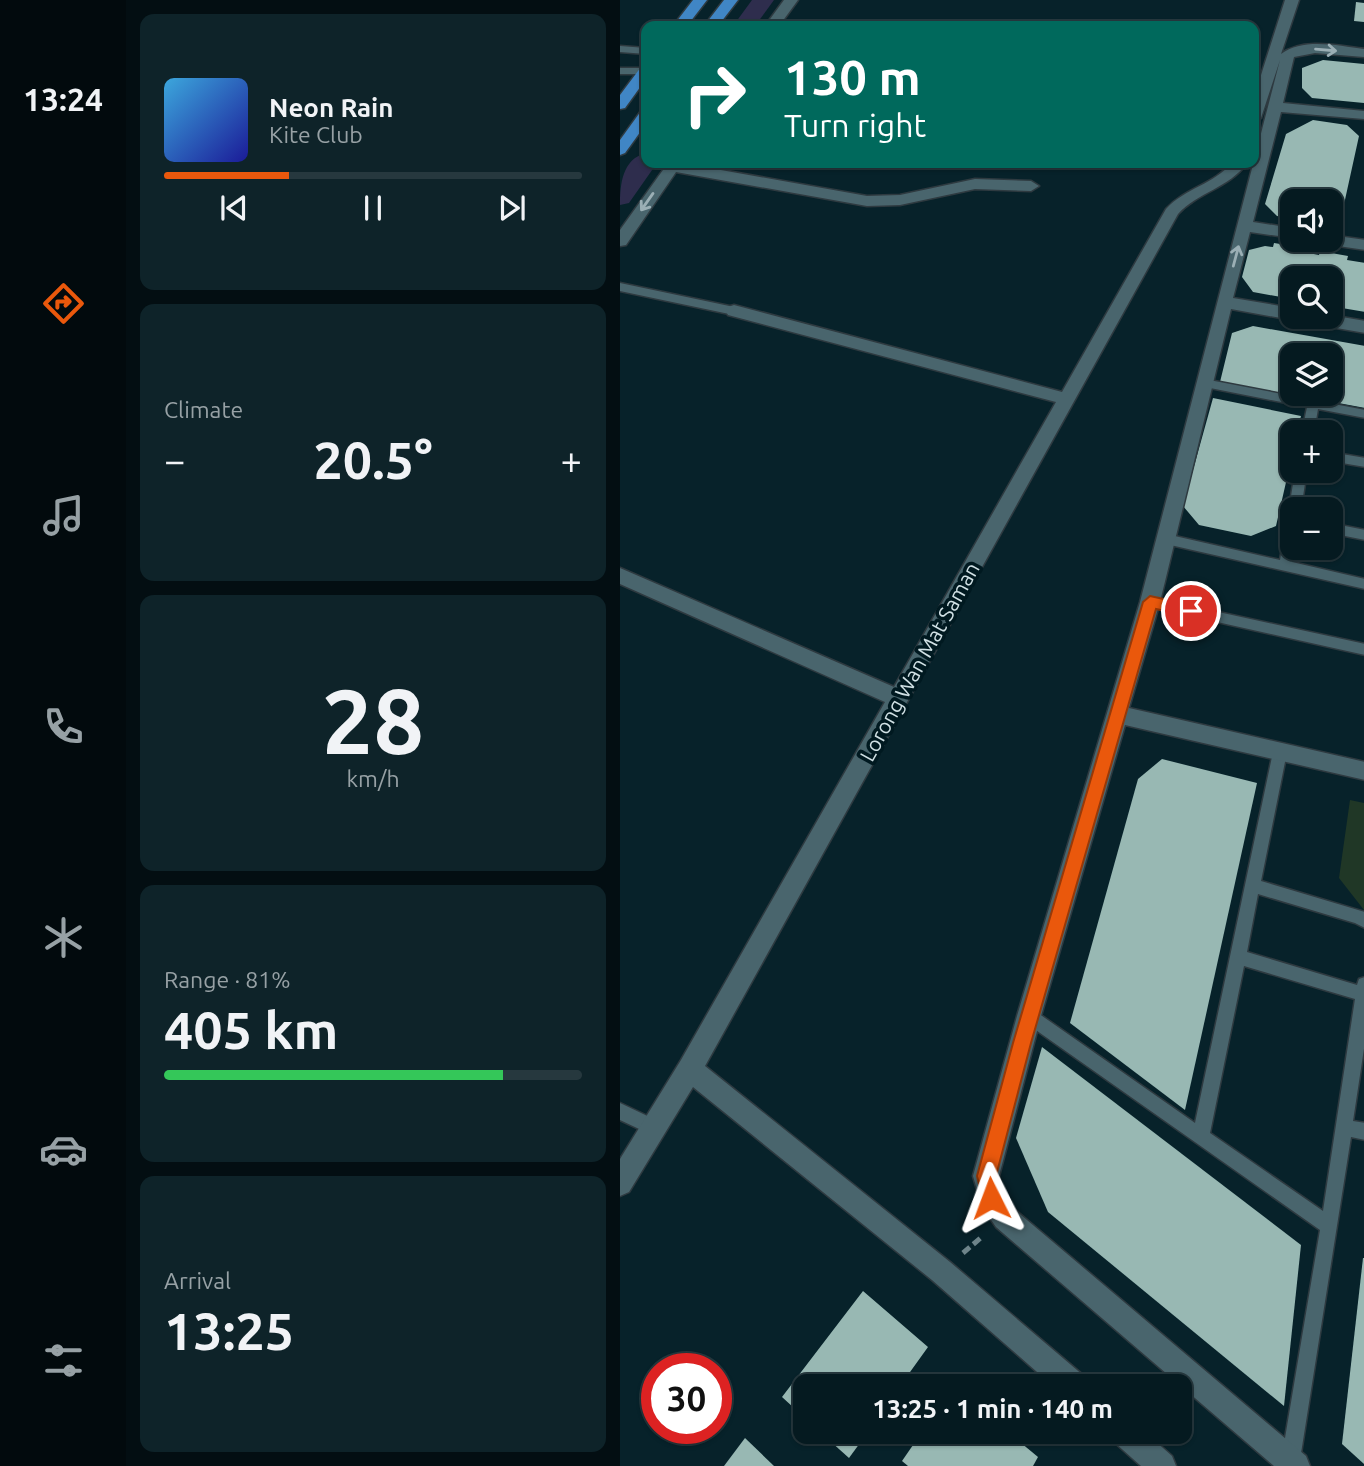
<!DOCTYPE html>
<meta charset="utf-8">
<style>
body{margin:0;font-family:Ubuntu,sans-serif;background:#0e2329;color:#f1f3f6;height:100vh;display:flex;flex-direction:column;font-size:26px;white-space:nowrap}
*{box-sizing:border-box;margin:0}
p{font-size:23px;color:#97a1a5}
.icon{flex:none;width:38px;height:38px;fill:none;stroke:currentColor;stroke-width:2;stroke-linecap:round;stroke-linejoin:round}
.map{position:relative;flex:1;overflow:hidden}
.details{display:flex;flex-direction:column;gap:14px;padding:14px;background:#030e12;width:494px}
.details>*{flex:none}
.guide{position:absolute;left:21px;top:21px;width:618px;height:147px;border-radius:14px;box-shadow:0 2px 5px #0004,0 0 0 2px #26383e;background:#00695c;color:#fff;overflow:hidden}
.fabs{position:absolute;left:660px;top:189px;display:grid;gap:14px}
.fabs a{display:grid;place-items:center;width:63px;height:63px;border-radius:14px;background:#051a20;box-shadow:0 2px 5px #0004,0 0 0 2px #26383e;font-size:35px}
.speed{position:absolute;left:21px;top:1353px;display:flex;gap:14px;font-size:35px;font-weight:700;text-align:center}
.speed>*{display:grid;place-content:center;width:91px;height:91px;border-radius:50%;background:#051a20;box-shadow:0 2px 5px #0004,0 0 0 2px #26383e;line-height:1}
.speed .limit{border:10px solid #d22;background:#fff;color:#111}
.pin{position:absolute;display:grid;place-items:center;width:60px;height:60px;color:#fff;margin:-30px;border:4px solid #fff;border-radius:50%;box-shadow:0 2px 7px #0007}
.me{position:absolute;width:77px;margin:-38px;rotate:357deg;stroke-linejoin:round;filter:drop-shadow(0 0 5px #0008)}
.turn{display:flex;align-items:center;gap:24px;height:147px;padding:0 28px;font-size:32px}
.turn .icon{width:91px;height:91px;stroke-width:2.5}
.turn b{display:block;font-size:49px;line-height:60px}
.big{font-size:52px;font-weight:700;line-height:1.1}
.details .tile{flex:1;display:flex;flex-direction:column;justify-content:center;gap:10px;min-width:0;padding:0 24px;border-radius:14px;background:#0e2329}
.details .dial{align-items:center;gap:0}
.dial b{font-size:91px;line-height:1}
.song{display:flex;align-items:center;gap:21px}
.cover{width:84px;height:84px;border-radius:10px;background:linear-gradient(135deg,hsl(200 70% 55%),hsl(240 70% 35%))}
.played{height:7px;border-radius:4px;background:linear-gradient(90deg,#ea580c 30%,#26383e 30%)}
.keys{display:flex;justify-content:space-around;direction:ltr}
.heat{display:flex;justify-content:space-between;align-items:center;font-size:38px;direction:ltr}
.charge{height:10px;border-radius:5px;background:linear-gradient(90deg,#34c759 81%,#26383e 0)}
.trip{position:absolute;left:173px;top:1374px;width:399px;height:70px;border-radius:14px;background:#051a20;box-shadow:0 2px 5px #0004,0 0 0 2px #26383e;font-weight:700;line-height:70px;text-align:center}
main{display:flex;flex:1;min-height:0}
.menu{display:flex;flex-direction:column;width:126px;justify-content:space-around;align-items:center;background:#020a0d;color:#97a1a5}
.menu .icon{width:49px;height:49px}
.menu .current{color:#ea580c}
.menu b{font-size:32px;color:#f1f3f6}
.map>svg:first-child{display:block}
.green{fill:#203726}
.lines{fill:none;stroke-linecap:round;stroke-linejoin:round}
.canal{fill:#2e2d4d;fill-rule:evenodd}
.building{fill:#98b8b3}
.lane-casing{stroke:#2e3a40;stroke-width:3}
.street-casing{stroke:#2e3a40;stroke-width:3}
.primary-casing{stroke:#2e3a40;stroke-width:3}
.path{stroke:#6e848a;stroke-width:5;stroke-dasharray:9 4.5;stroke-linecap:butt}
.lane{fill:#49656d;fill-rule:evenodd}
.street{fill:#49656d;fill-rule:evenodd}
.primary{fill:#4086c5;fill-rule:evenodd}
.oneway{stroke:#9bafb5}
.route{fill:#ea580c;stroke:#983908;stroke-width:2}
.labels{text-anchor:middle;stroke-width:7;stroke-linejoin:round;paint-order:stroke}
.street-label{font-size:21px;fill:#d1e1e5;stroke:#001920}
</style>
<main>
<nav class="menu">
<b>13:24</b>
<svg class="icon current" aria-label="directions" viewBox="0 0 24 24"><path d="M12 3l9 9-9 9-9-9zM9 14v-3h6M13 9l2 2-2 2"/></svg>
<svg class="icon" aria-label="music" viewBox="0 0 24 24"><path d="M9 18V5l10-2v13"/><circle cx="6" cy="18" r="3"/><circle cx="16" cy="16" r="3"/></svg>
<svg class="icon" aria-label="phone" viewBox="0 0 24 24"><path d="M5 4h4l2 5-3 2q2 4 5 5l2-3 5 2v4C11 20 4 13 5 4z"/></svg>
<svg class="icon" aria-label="climate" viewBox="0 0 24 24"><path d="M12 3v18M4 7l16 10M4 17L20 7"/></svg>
<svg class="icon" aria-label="car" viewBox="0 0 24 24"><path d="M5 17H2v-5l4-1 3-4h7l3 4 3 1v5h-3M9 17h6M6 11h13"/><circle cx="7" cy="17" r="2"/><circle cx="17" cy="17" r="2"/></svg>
<svg class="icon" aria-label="filters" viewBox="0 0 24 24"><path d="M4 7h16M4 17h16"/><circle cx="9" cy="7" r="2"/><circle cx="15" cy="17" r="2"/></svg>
</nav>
<section class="details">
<div class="tile">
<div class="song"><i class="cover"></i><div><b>Neon Rain</b><p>Kite Club</p></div></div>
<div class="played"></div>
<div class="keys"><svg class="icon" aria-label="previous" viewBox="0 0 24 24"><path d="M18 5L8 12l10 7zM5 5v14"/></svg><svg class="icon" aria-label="pause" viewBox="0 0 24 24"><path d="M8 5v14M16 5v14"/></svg><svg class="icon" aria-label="next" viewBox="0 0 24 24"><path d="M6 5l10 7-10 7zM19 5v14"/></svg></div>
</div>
<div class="tile"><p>Climate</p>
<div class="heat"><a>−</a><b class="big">20.5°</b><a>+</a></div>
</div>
<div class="tile dial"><b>28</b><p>km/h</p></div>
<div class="tile"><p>Range · 81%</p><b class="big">405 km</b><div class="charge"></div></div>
<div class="tile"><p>Arrival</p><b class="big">13:25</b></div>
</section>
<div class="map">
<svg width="745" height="1466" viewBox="0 0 745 1466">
<rect width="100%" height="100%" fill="#07222a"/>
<path class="green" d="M730 800 744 803V910L719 878Z"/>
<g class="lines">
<g class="canal">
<path d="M132 0H154L135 26H113Z"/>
<path d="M26 153V163H37L9 203 0 205C0 185 2 159 26 153Z"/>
</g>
</g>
<g class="building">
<path d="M736 2 745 3V22L734 21Z"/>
<path d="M703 60 745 64V103L692 98 682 88V68Z"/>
<path d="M693 120 727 125 739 136 721 218 710 221V201H672V219L657 216 645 204 666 134Z"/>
<path d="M654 243 679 247 678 251 699 255 700 251 728 256 727 260 745 263V312L710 306V278H672V299L633 292 622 277 629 250 645 246 653 247Z"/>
<path d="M633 326 745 346V408L675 395 710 394V355H672V395L600 382 612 333Z"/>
<path d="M593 398 681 416 677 432H672V456L656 526 631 536 579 525 563 506Z"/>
<path d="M542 759 637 783 565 1110 450 1023 518 779Z"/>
<path d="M422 1047 681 1245 664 1406 428 1212 396 1138Z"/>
<path d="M743 1258H745V1465L722 1444Z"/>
<path d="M243 1291 308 1347 280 1386H186V1419L162 1397Z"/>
<path d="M200 1432H248L229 1458Z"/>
<path d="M302 1432H388L418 1457 413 1466H288L282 1461Z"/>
<path d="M125 1438 154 1466H104Z"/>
</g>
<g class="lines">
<defs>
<g id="lane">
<path d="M0 46 26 48V54L0 52Z"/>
<rect x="0" y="68" width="26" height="6"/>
<path d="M0 283 114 307 120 311 114 315 0 291Z"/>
<path d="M584 379 745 410V418L698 409 694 432H682L687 407 580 386 578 383Z"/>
<path d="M710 452 745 458V467L710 461Z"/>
<path d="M675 471H687L681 509H672V513L669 509Z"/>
<path d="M672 520V548H674L672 562 745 579V589L546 544 540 539 546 534 660 560 666 525Z"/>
<path d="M710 523 745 530V540L710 533Z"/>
<path d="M530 597 745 644V655L530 607 523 602Z"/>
<path d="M660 746 665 748 667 752 641 881 745 912V928L735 923 638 894 627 952 737 985 739 979 745 977V1042L733 1121 745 1123V1140L731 1137 679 1466H663L661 1462 700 1230 403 1021 401 1016 403 1011 409 1008 415 1011 575 1123 653 752 655 748ZM624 966 735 999 703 1211 590 1133Z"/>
<path d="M0 1103 40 1122 42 1128 40 1134 34 1136 0 1120Z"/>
</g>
<g id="street">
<path d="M164 0H178L159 26H145Z"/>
<path d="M665 0H679L661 54C683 37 719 46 745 49V57L695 53 674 57 663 103 745 111V119L661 112 633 222 672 228V238L630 232 613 298 672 308V317H679L672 320 611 309 540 602 509 708 745 762V780L505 725 421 1016 379 1176 383 1192 394 1209 686 1456 690 1466H654L376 1227 362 1207 353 1176 397 1016 520 602 660 60 641 118 634 122V97Z"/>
<path d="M48 163H62L247 196 280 195 355 179 411 181 419 186 411 191 355 189 280 205 247 206 56 172 6 245 0 246V230Z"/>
<path d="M611 163H627C609 188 578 192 558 214L85 1066 330 1262 464 1376 468 1386H433L312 1280 73 1087 9 1192 0 1196V1159L61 1060 265 702 0 584V568L274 687 436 402 108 315 106 311 108 307 114 305 442 392 546 209C565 188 595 184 611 163Z"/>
<path d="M710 235 745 240V250L704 244 702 240H710Z"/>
<path d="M710 315 745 321V333L687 323 679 317Z"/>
<path d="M490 1432H525L552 1456 556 1466H521L494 1442Z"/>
</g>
<g id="primary">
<path d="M73 0H87L67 26H53Z"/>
<path d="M104 0H118L98 26H84Z"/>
<path d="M26 66V79L5 108 0 109V95L21 67Z"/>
<path d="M26 110V124L5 153 0 155V140L21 111Z"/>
</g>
</defs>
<use href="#lane" class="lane-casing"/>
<use href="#street" class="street-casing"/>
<use href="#primary" class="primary-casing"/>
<path class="path" d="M343 1253 363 1236"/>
<use href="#lane" class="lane"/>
<use href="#street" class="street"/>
<use href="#primary" class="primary"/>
</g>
<defs><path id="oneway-shaft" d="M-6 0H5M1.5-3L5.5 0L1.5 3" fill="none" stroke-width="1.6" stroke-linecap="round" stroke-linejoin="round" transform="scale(1.75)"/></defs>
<g class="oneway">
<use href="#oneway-shaft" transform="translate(706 50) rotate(5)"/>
<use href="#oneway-shaft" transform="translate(27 202) rotate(125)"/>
<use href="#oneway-shaft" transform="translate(616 256) rotate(-75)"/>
</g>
<path class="route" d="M530 596 571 605 578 611 571 617 536 609 411 1043 376 1176 381 1198 378 1205 371 1207 364 1205 357 1176 393 1043 523 602Z"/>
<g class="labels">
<g class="street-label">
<text transform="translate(300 662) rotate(-61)" y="7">Lorong Wan Mat Saman</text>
</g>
</g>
</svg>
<div class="fabs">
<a><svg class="icon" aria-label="sound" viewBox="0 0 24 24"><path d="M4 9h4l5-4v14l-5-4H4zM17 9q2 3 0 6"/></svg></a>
<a><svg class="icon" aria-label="search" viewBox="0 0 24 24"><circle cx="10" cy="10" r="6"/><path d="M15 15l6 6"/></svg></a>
<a><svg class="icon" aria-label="layers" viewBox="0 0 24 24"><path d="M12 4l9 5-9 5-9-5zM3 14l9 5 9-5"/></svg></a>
<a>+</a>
<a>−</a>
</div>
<div class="speed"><div class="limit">30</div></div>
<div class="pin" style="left:571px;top:611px;background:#d93025"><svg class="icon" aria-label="arrive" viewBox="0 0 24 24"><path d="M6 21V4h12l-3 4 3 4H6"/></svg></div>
<svg class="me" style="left:371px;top:1198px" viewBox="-20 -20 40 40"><path d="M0-17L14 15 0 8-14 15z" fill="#ea580c" stroke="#fff" stroke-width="4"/></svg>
<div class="trip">13:25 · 1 min · 140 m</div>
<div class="guide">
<div class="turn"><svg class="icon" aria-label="right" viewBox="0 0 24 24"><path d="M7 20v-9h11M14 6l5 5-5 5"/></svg><div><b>130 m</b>Turn right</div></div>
</div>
</div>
</main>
